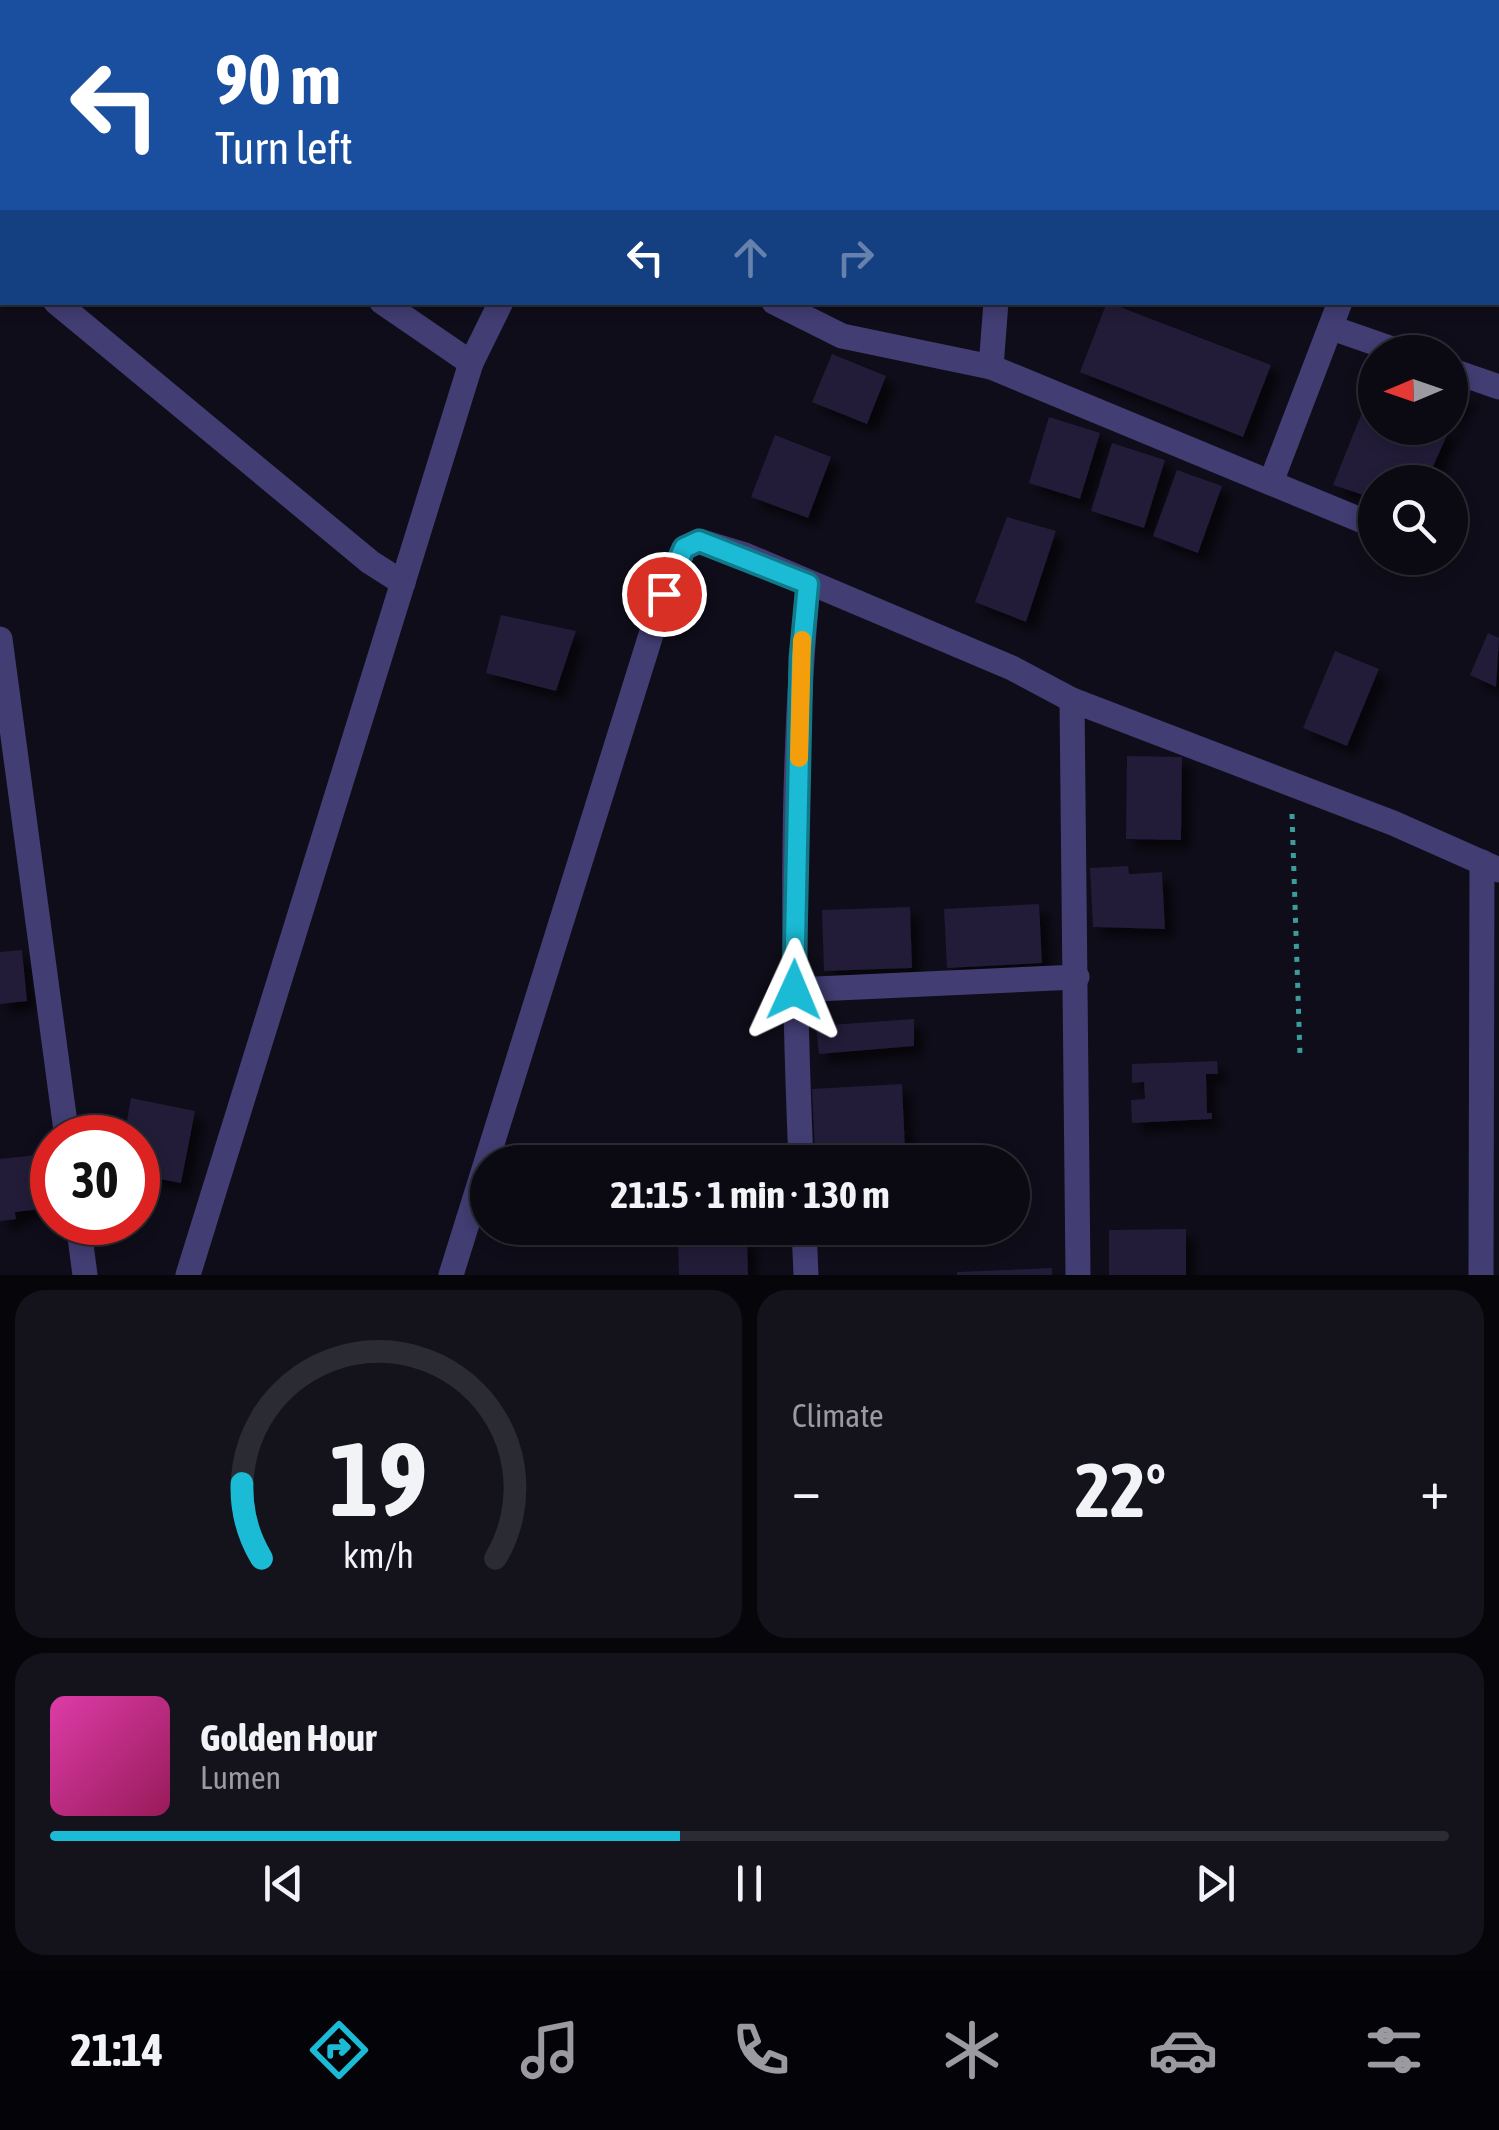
<!DOCTYPE html>
<meta charset="utf-8">
<style>
body{margin:0;font-family:"Asap Condensed",sans-serif;background:#14131c;color:#f1f3f6;height:100vh;display:flex;flex-direction:column;font-size:38px;white-space:nowrap}
*{box-sizing:border-box;margin:0}
p{font-size:32px;color:#9a9aa0}
.icon{flex:none;width:55px;height:55px;fill:none;stroke:currentColor;stroke-width:2;stroke-linecap:round;stroke-linejoin:round}
.map{position:relative;height:1275px;overflow:hidden}
.drawer{display:flex;flex-direction:column;gap:15px;padding:15px;background:#06060a;flex:1}
.drawer>*{flex:none}
.top-card{position:absolute;left:0px;top:0px;width:1500px;height:305px;box-shadow:0 5px 15px #0003,0 0 0 2px #2b2b33;background:#1a4fa0;color:#fff;overflow:hidden}
.needle{width:65px;rotate:268deg}
.tools{position:absolute;left:1358px;top:335px;display:grid;gap:20px}
.tools a{display:grid;place-items:center;width:110px;height:110px;border-radius:50%;background:#0b0a13;box-shadow:0 5px 15px #0003,0 0 0 2px #2b2b33;font-size:50px}
.speed{position:absolute;left:30px;top:1115px;display:flex;gap:20px;font-size:50px;font-weight:700;text-align:center}
.speed>*{display:grid;place-content:center;width:130px;height:130px;border-radius:50%;background:#0b0a13;box-shadow:0 5px 15px #0003,0 0 0 2px #2b2b33;line-height:1}
.speed .limit{border:15px solid #d22;background:#fff;color:#111}
.pin{position:absolute;display:grid;place-items:center;width:85px;height:85px;color:#fff;margin:-42px;border:5px solid #fff;border-radius:50%;box-shadow:0 2px 10px #0007}
.me{position:absolute;width:110px;margin:-55px;rotate:1deg;stroke-linejoin:round;filter:drop-shadow(0 0 8px #0008)}
.turn{display:flex;align-items:center;gap:35px;height:210px;padding:0 50px;font-size:45px}
.turn .icon{width:130px;height:130px;stroke-width:2.5}
.turn b{display:block;font-size:70px;line-height:85px}
.lanes{display:flex;align-items:center;height:95px;padding:0 50px;background:#0003;justify-content:center;gap:50px;direction:ltr}
.lanes .off{opacity:.35}
.big{font-size:75px;font-weight:700;line-height:1.1}
.drawer .card{flex:1;display:flex;flex-direction:column;justify-content:center;gap:15px;min-width:0;padding:0 35px;border-radius:30px;background:#14131c}
.drawer .dial{align-items:center;gap:0}
.dial svg{height:260px;overflow:visible;fill:none;stroke:#2b2b33;stroke-width:7;stroke-linecap:round;text-anchor:middle}
.dial text{fill:#f1f3f6;stroke:none}
.song{display:flex;align-items:center;gap:30px}
.cover{width:120px;height:120px;border-radius:15px;background:linear-gradient(135deg,hsl(320 70% 55%),hsl(330 70% 35%))}
.played{height:10px;border-radius:5px;background:linear-gradient(90deg,#1bbad5 45%,#2b2b33 45%)}
.keys{display:flex;justify-content:space-around;direction:ltr}
.heat{display:flex;justify-content:space-between;align-items:center;font-size:55px;direction:ltr}
.drawer .tiles{flex:1;display:grid;gap:15px;grid-template-columns:1fr 1fr}
.card:last-child{grid-column:span 2}
.trip{position:absolute;left:470px;top:1145px;width:560px;height:100px;border-radius:50px;background:#0b0a13;box-shadow:0 5px 15px #0003,0 0 0 2px #2b2b33;font-weight:700;line-height:100px;text-align:center}
.tabs{display:flex;height:160px;justify-content:space-around;align-items:center;background:#040408;color:#9a9aa0}
.tabs .icon{width:70px;height:70px}
.tabs .on{color:#1bbad5}
.tabs b{font-size:45px;color:#f1f3f6}
.map>svg:first-child{display:block}
.building{fill:#221b38;filter:url(#shadow)}
.lines{fill:none;stroke-linecap:round;stroke-linejoin:round}
.path{stroke:#3a9d9c;stroke-width:5;stroke-dasharray:5 8;stroke-linecap:butt}
.street{stroke:#423d73;stroke-width:25}
.route-casing{stroke:#12798a;stroke-width:25}
.route{stroke:#1bbad5;stroke-width:18}
.slow{stroke:#f59e0b;stroke-width:18}
</style>
<div class="map">
<svg width="1499" height="1275" viewBox="0 0 1499 1275">
<defs>
<filter id="shadow"><feDropShadow dx="9" dy="9" stdDeviation="5" flood-color="#0009"/></filter>
</defs>
<rect width="100%" height="100%" fill="#0f0d19"/>
<g class="building">
<path d="M1107 302 1271 365 1243 437 1080 372Z"/>
<path d="M832 354 886 376 867 424 812 402Z"/>
<path d="M1375 380V428H1450V391L1465 395 1426 482H1375V499L1333 485Z"/>
<path d="M1049 417 1100 433 1080 499 1029 483Z"/>
<path d="M775 435 831 457 808 518 751 497Z"/>
<path d="M1112 443 1165 460 1144 528 1091 511Z"/>
<path d="M1177 470 1222 486 1198 553 1153 536Z"/>
<path d="M1007 517 1056 531 1026 622 975 602Z"/>
<path d="M501 615 576 631 556 691 486 673Z"/>
<path d="M1488 633 1499 638 1496 687 1470 675Z"/>
<path d="M1335 651 1379 669 1347 746 1303 728Z"/>
<path d="M1127 756 1182 757 1181 840 1126 839Z"/>
<path d="M1128 866 1129 874 1162 872 1165 929 1093 927 1090 868Z"/>
<path d="M1039 904 1042 963 947 968 944 909Z"/>
<path d="M910 907 912 968 824 971 822 910Z"/>
<path d="M22 950 27 1001 0 1004V952Z"/>
<path d="M914 1019V1046L819 1054 816 1026Z"/>
<path d="M1217 1061 1218 1074H1206L1207 1113H1212V1119L1132 1123 1131 1100 1145 1099 1144 1082 1132 1083V1064Z"/>
<path d="M902 1084 905 1149 815 1153 812 1089Z"/>
<path d="M131 1098 195 1111 181 1183 138 1175V1138H124Z"/>
<path d="M37 1155 42 1209 15 1212 16 1219 0 1221V1159Z"/>
<path d="M1186 1229V1275H1109V1230Z"/>
<path d="M747 1237 748 1275H679L678 1241Z"/>
<path d="M1052 1268V1275H957V1272Z"/>
</g>
<g class="lines">
<path class="path" d="M1292 814 1300 1055"/>
<g class="street">
<path d="M32 0 35 2"/>
<path d="M353 0 356 2"/>
<path d="M670 0 674 2"/>
<path d="M1386 0 1393 2"/>
<path d="M784 2 785 0"/>
<path d="M1039 2V0"/>
<path d="M1457 2 1458 0"/>
<path d="M0 256 2 258"/>
<path d="M56 302 370 562 403 583"/>
<path d="M382 302 471 363"/>
<path d="M774 302 842 336 991 367 1375 526"/>
<path d="M1332 328 1401 352"/>
<path d="M991 367 996 302"/>
<path d="M1450 370 1499 387"/>
<path d="M1271 482 1340 302"/>
<path d="M0 639 67 1138"/>
<path d="M1072 700 1078 1275"/>
<path d="M794 990 1077 977"/>
<path d="M801 1162C793 971 790 775 808 584"/>
<path d="M78 1222 85 1275"/>
<path d="M804 1228 806 1275"/>
<path d="M188 1275 471 363 501 302"/>
<path d="M451 1275 664 593 684 548 699 541 745 555 1012 668 1072 700 1393 823 1499 870"/>
<path d="M1481 1275 1482 862"/>
</g>
</g>
<g class="lines">
<defs>
<path id="route" d="M664 594 684 548 699 541 808 584 801 658 794 990"/>
</defs>
<use href="#route" class="route-casing"/>
<use href="#route" class="route"/>
<path class="slow" d="M799 758 802 640"/>
</g>
</svg>
<div class="tools">
<a><svg class="needle" viewBox="-14 -14 28 28"><path d="M0-13l5 13h-10z" fill="#e53935"/><path d="M0 13l5-13h-10z" fill="#9a9aa0"/></svg></a>
<a><svg class="icon" aria-label="search" viewBox="0 0 24 24"><circle cx="10" cy="10" r="6"/><path d="M15 15l6 6"/></svg></a>
</div>
<div class="speed"><div class="limit">30</div></div>
<div class="pin" style="left:664px;top:594px;background:#d93025"><svg class="icon" aria-label="arrive" viewBox="0 0 24 24"><path d="M6 21V4h12l-3 4 3 4H6"/></svg></div>
<svg class="me" style="left:794px;top:990px" viewBox="-20 -20 40 40"><path d="M0-17L14 15 0 8-14 15z" fill="#1bbad5" stroke="#fff" stroke-width="4"/></svg>
<div class="trip">21:15 · 1 min · 130 m</div>
<div class="top-card">
<div class="turn"><svg class="icon" aria-label="left" viewBox="0 0 24 24"><path d="M17 20v-9H6M10 6l-5 5 5 5"/></svg><div><b>90 m</b>Turn left</div></div>
<div class="lanes"><svg class="icon" aria-label="left" viewBox="0 0 24 24"><path d="M17 20v-9H6M10 6l-5 5 5 5"/></svg><svg class="icon off" aria-label="ahead" viewBox="0 0 24 24"><path d="M12 20V5M6 11l6-6 6 6"/></svg><svg class="icon off" aria-label="right" viewBox="0 0 24 24"><path d="M7 20v-9h11M14 6l5 5-5 5"/></svg></div>
</div>
</div>
<section class="drawer">
<div class="tiles">
<div class="card dial"><svg viewBox="0 0 100 80">
<path d="M14 69A42 42 0 1 1 86 69"/>
<path d="M14 69A42 42 0 0 1 8 46" stroke="#1bbad5"/>
<text x="50" y="56" font-size="32" font-weight="700">19</text>
<text x="50" y="72" font-size="11">km/h</text>
</svg></div>
<div class="card"><p>Climate</p>
<div class="heat"><a>−</a><b class="big">22°</b><a>+</a></div>
</div>
<div class="card">
<div class="song"><i class="cover"></i><div><b>Golden Hour</b><p>Lumen</p></div></div>
<div class="played"></div>
<div class="keys"><svg class="icon" aria-label="previous" viewBox="0 0 24 24"><path d="M18 5L8 12l10 7zM5 5v14"/></svg><svg class="icon" aria-label="pause" viewBox="0 0 24 24"><path d="M8 5v14M16 5v14"/></svg><svg class="icon" aria-label="next" viewBox="0 0 24 24"><path d="M6 5l10 7-10 7zM19 5v14"/></svg></div>
</div>
</div>
</section>
<nav class="tabs">
<b>21:14</b>
<svg class="icon on" aria-label="directions" viewBox="0 0 24 24"><path d="M12 3l9 9-9 9-9-9zM9 14v-3h6M13 9l2 2-2 2"/></svg>
<svg class="icon" aria-label="music" viewBox="0 0 24 24"><path d="M9 18V5l10-2v13"/><circle cx="6" cy="18" r="3"/><circle cx="16" cy="16" r="3"/></svg>
<svg class="icon" aria-label="phone" viewBox="0 0 24 24"><path d="M5 4h4l2 5-3 2q2 4 5 5l2-3 5 2v4C11 20 4 13 5 4z"/></svg>
<svg class="icon" aria-label="climate" viewBox="0 0 24 24"><path d="M12 3v18M4 7l16 10M4 17L20 7"/></svg>
<svg class="icon" aria-label="car" viewBox="0 0 24 24"><path d="M5 17H2v-5l4-1 3-4h7l3 4 3 1v5h-3M9 17h6M6 11h13"/><circle cx="7" cy="17" r="2"/><circle cx="17" cy="17" r="2"/></svg>
<svg class="icon" aria-label="filters" viewBox="0 0 24 24"><path d="M4 7h16M4 17h16"/><circle cx="9" cy="7" r="2"/><circle cx="15" cy="17" r="2"/></svg>
</nav>
